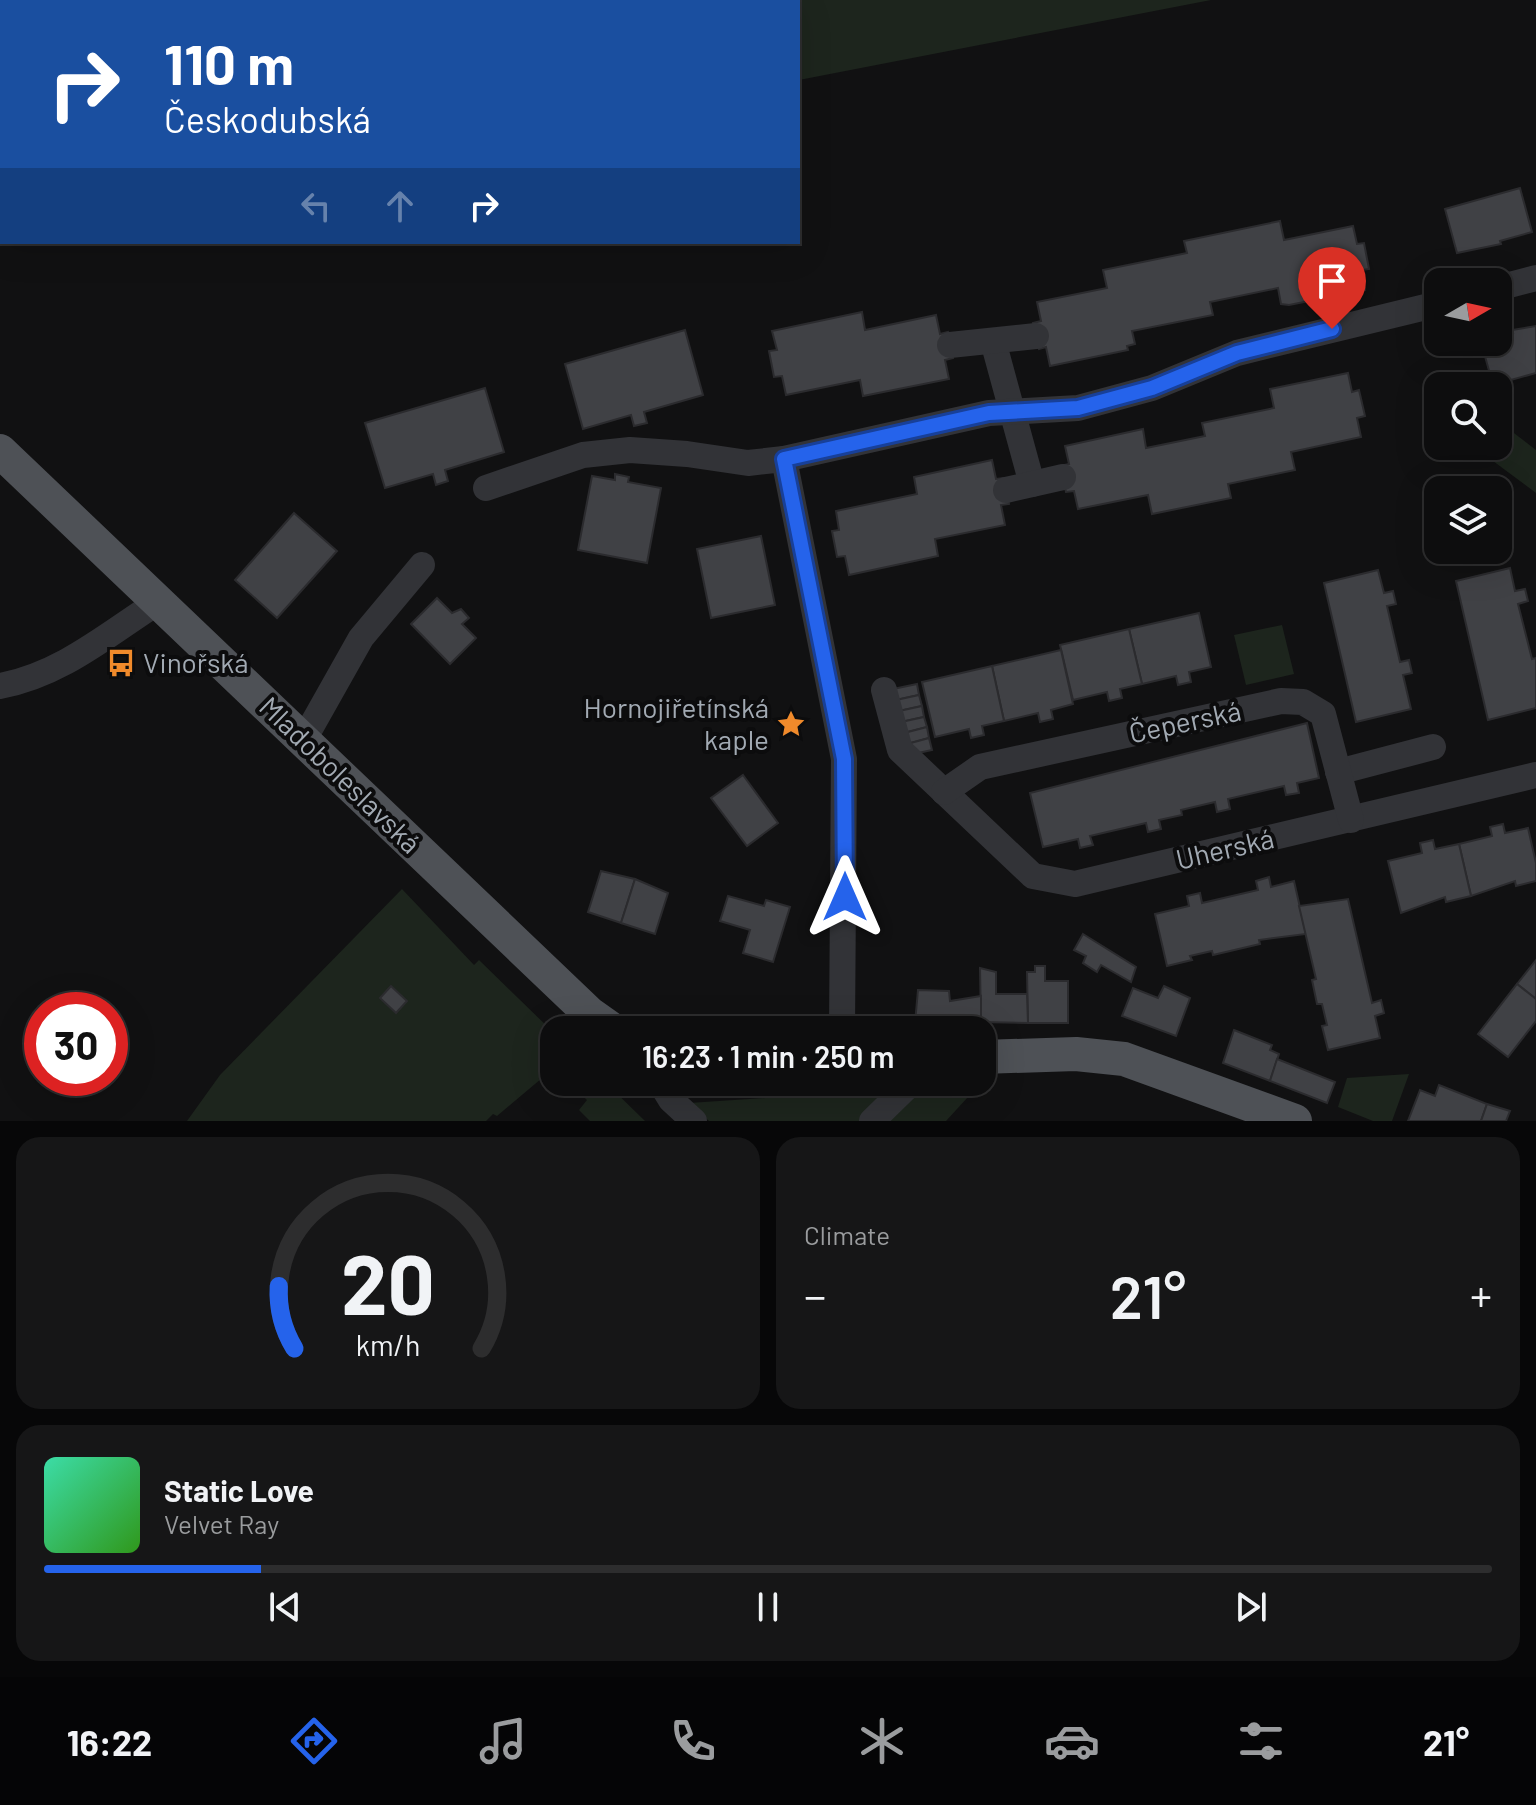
<!DOCTYPE html>
<meta charset="utf-8">
<style>
body{margin:0;font-family:Barlow,sans-serif;background:#161617;color:#f1f3f6;height:100vh;display:flex;flex-direction:column;font-size:30px;white-space:nowrap}
*{box-sizing:border-box;margin:0}
p{font-size:26px;color:#9a9c9e}
.icon{flex:none;width:44px;height:44px;fill:none;stroke:currentColor;stroke-width:2;stroke-linecap:round;stroke-linejoin:round}
.map{position:relative;height:1121px;overflow:hidden}
.side{display:flex;flex-direction:column;gap:16px;padding:16px;background:#070708;flex:1}
.side>*{flex:none}
.hud{position:absolute;left:0px;top:0px;width:800px;height:244px;box-shadow:0 8px 32px #0002,0 0 0 2px #2d2d2e;background:#1a4fa0;color:#fff;overflow:hidden}
.needle{width:52px;rotate:81deg}
.controls{position:absolute;left:1424px;top:268px;display:grid;gap:16px}
.controls a{display:grid;place-items:center;width:88px;height:88px;border-radius:16px;background:#0d0d0e;box-shadow:0 8px 32px #0002,0 0 0 2px #2d2d2e;font-size:40px}
.speed{position:absolute;left:24px;top:992px;display:flex;gap:16px;font-size:40px;font-weight:700;text-align:center}
.speed>*{display:grid;place-content:center;width:104px;height:104px;border-radius:50%;background:#0d0d0e;box-shadow:0 8px 32px #0002,0 0 0 2px #2d2d2e;line-height:1}
.speed .limit{border:12px solid #d22;background:#fff;color:#111}
.pin{position:absolute;display:grid;place-items:center;width:68px;height:68px;color:#fff;margin:-82px -34px;border-radius:50% 50% 50% 0;rotate:-45deg;box-shadow:0 0 8px #0007}
.pin .icon{rotate:45deg}
.me{position:absolute;width:88px;margin:-44px;rotate:0deg;stroke-linejoin:round;filter:drop-shadow(0 0 6px #0008)}
.turn{display:flex;align-items:center;gap:28px;height:168px;padding:0 32px;font-size:36px}
.turn .icon{width:104px;height:104px;stroke-width:2.5}
.turn b{display:block;font-size:56px;line-height:68px}
.lanes{display:flex;align-items:center;height:76px;padding:0 32px;background:#0003;justify-content:center;gap:40px;direction:ltr}
.lanes .off{opacity:.35}
.big{font-size:60px;font-weight:600;line-height:1.1}
.side .tile{flex:1;display:flex;flex-direction:column;justify-content:center;gap:12px;min-width:0;padding:0 28px;border-radius:24px;background:#161617}
.side .dial{align-items:center;gap:0}
.dial svg{height:208px;overflow:visible;fill:none;stroke:#2d2d2e;stroke-width:7;stroke-linecap:round;text-anchor:middle}
.dial text{fill:#f1f3f6;stroke:none}
.song{display:flex;align-items:center;gap:24px}
.cover{width:96px;height:96px;border-radius:12px;background:linear-gradient(135deg,hsl(160 70% 55%),hsl(110 70% 35%))}
.played{height:8px;border-radius:4px;background:linear-gradient(90deg,#2563eb 15%,#2d2d2e 15%)}
.keys{display:flex;justify-content:space-around;direction:ltr}
.heat{display:flex;justify-content:space-between;align-items:center;font-size:44px;direction:ltr}
.side .tiles{flex:1;display:grid;gap:16px;grid-template-columns:1fr 1fr}
.tile:last-child{grid-column:span 2}
.trip{position:absolute;left:540px;top:1016px;width:456px;height:80px;border-radius:24px;background:#0d0d0e;box-shadow:0 8px 32px #0002,0 0 0 2px #2d2d2e;font-weight:600;line-height:80px;text-align:center}
.dock{display:flex;height:128px;justify-content:space-around;align-items:center;background:#050506;color:#9a9c9e}
.dock .icon{width:56px;height:56px}
.dock .current{color:#2563eb}
.dock b{font-size:36px;color:#f1f3f6}
.map>svg:first-child{display:block}
.green{fill:#1d251d}
.building{fill:#404145;stroke:#2b2b2e;stroke-width:2}
.lines{fill:none;stroke-linecap:round;stroke-linejoin:round}
.minor{stroke:#323337;stroke-width:26}
.major{stroke:#4e5156;stroke-width:34}
.route-casing{stroke:#184099;stroke-width:20}
.route{stroke:#2563eb;stroke-width:14}
.labels{text-anchor:middle;stroke-width:8;stroke-linejoin:round;paint-order:stroke}
.poi-label{font-size:28px;fill:#a2aab3;stroke:#0c0c0d;text-anchor:start}
.street-label{font-size:28px;fill:#a2aab3;stroke:#0c0c0d}
</style>
<div class="map">
<svg width="1536" height="1121" viewBox="0 0 1536 1121">
<rect width="100%" height="100%" fill="#111112"/>
<g class="green">
<path d="M784 0H1211L799 80 798 2Z"/>
<path d="M1510 430 1536 450V493L1489 458Z"/>
<path d="M1282 625 1294 674 1246 685 1234 635Z"/>
<path d="M402 889 474 965 479 960 554 1033V1068L497 1116 493 1114 486 1121H187L220 1075Z"/>
<path d="M1409 1074 1392 1121H1373L1338 1107 1347 1078Z"/>
<path d="M568 1082H605L645 1121H590L579 1110 587 1100Z"/>
<path d="M980 1084 946 1121H709L689 1103Z"/>
</g>
<g class="building">
<path d="M1520 188 1532 232 1500 241 1501 244 1457 253 1445 209Z"/>
<path d="M1280 221 1284 240 1353 226 1357 244 1364 243 1369 269 1362 270 1365 290 1289 305 1281 304 1278 288 1210 302 1213 315 1132 331 1135 344 1127 346 1128 350 1050 366 1046 347 1039 349 1033 323 1041 321 1037 302 1107 288 1103 270 1187 253 1184 241Z"/>
<path d="M862 312 865 330 936 315 940 334 948 332 953 358 945 360 949 379 863 396 860 380 786 395 782 376 774 377 769 351 777 350 772 331Z"/>
<path d="M1536 326V373L1493 385 1481 342H1498V337L1513 333 1512 330Z"/>
<path d="M685 330 703 395 644 412 647 423 634 426 631 415 583 429 565 364Z"/>
<path d="M1348 373 1352 392 1359 390 1365 416 1357 418 1361 437 1291 452 1295 470 1228 484 1231 498 1152 514 1148 495 1078 509 1074 491 1066 492 1060 466 1069 464 1065 446 1143 429 1146 448 1205 436 1202 423 1274 408 1270 389Z"/>
<path d="M485 388 504 452 445 470 448 481 436 485 433 474 385 488 365 423Z"/>
<path d="M992 460 996 479 1003 478 1006 490 1009 504 1001 505 1005 525 935 539 938 556 849 575 845 556 837 557 832 531 839 530 836 511 917 494 914 477Z"/>
<path d="M615 474 629 477 628 482 661 488 647 563 578 550 592 476 615 480Z"/>
<path d="M294 513 337 551 277 618 235 580Z"/>
<path d="M761 536 775 605 711 618 697 549Z"/>
<path d="M1510 568 1515 591 1525 589 1528 601 1518 604 1532 659 1536 658V708L1488 720 1456 581Z"/>
<path d="M1378 570 1384 593 1393 591 1396 604 1387 606 1400 662 1409 660 1412 673 1403 675 1411 709 1356 722 1324 583Z"/>
<path d="M437 598 452 613 461 609 469 618 462 624 476 638 450 664 411 624Z"/>
<path d="M1199 613 1211 667 1189 672 1191 682 1178 685 1176 676 1142 684 1129 629Z"/>
<path d="M1129 629 1142 684 1120 689 1122 698 1109 701 1107 692 1073 700 1060 645Z"/>
<path d="M1061 650 1073 704 1051 710 1053 719 1040 722 1038 713 1004 721 992 666Z"/>
<path d="M992 666 1004 721 982 726 984 735 971 738 969 729 935 737 922 682Z"/>
<path d="M917 684 919 695 896 700 893 689Z"/>
<path d="M919 695 922 706 899 711 896 700Z"/>
<path d="M922 706 924 717 901 722 899 711Z"/>
<path d="M924 717 927 727 904 733 901 722Z"/>
<path d="M1307 723 1319 778 1297 783 1299 793 1286 795 1284 786 1228 799 1230 809 1217 812 1215 802 1181 810 1182 815 1159 820 1161 829 1148 832 1146 823 1090 836 1093 845 1080 848 1078 839 1043 847 1030 793Z"/>
<path d="M927 727 929 738 907 744 904 733Z"/>
<path d="M929 738 932 750 909 755 907 744Z"/>
<path d="M743 775 778 823 747 846 711 798Z"/>
<path d="M1503 824 1505 833 1528 828 1536 863V881L1516 886 1515 881 1471 896 1459 844 1492 836 1490 827Z"/>
<path d="M1433 840 1435 849 1459 844 1471 896 1446 902 1445 897 1401 913 1388 861 1422 853 1420 843Z"/>
<path d="M601 871 635 879 621 923 588 912Z"/>
<path d="M1269 877 1271 887 1294 881 1306 934 1259 940 1260 944 1213 955 1212 951 1190 956 1192 960 1167 966 1155 914 1189 906 1187 896 1200 893 1202 903 1258 890 1256 881Z"/>
<path d="M635 879 668 893 655 934 621 923Z"/>
<path d="M728 896 764 906 766 900 790 907 773 962 743 953 750 930 720 921Z"/>
<path d="M1348 899 1372 1003 1381 1000 1384 1013 1375 1016 1380 1038 1328 1050 1322 1026 1327 1025 1322 1004H1317L1312 980 1316 979 1299 906Z"/>
<path d="M1083 934 1136 967 1131 982 1101 965 1097 972 1083 963 1086 956 1074 950Z"/>
<path d="M1536 960V999L1517 984Z"/>
<path d="M1035 966H1045V981H1068V1023H1028L1027 972H1035Z"/>
<path d="M980 968 996 972V994H1027L1028 1023 981 1022Z"/>
<path d="M1517 984 1536 999V1021L1508 1057 1478 1034Z"/>
<path d="M391 986 407 1001 396 1013 380 998Z"/>
<path d="M1164 986 1190 998 1176 1036 1122 1016 1133 988 1158 998Z"/>
<path d="M918 990 949 991 950 1001 981 996V1022L915 1023Z"/>
<path d="M1234 1030 1272 1045 1270 1050 1279 1054 1270 1081 1223 1063Z"/>
<path d="M1277 1059 1335 1082 1327 1103 1270 1081Z"/>
<path d="M1439 1085 1487 1104 1481 1121H1408L1420 1090 1435 1096Z"/>
<path d="M1487 1104 1510 1111 1506 1121H1481Z"/>
</g>
<g class="lines">
<g class="minor">
<path d="M1498 288 1536 278"/>
<path d="M993 341 1032 484"/>
<path d="M950 345 1036 336"/>
<path d="M784 459 844 759 842 1030"/>
<path d="M486 488 583 455 630 450 687 454 748 463 784 459 989 413 1078 408 1152 388 1237 353 1438 304"/>
<path d="M1006 490 1063 477"/>
<path d="M0 686C61 675 108 634 158 602"/>
<path d="M884 690 900 750 1033 876 1075 884 1536 775"/>
<path d="M303 741 361 638 422 565"/>
<path d="M1338 772 1433 747"/>
<path d="M944 792 980 767 1281 701 1303 702 1323 714 1351 820"/>
<path d="M660 1082 671 1100 694 1121"/>
<path d="M872 1121 912 1082"/>
</g>
<g class="major">
<path d="M0 451 589 1013 613 1030"/>
<path d="M982 1057 1076 1054 1124 1059 1295 1121"/>
</g>
</g>
<g class="lines">
<defs>
<path id="route" d="M845 897 844 759 784 459 989 413 1078 408 1152 388 1237 353 1332 329"/>
</defs>
<use href="#route" class="route-casing"/>
<use href="#route" class="route"/>
</g>
<defs>
<symbol id="bus-bare" viewBox="-9 -9 18 18"><path d="M-5-6H5V4H4V6H2V4H-2V6H-4V4H-5ZM-3.5-4V0h7V-4ZM-3.5 1.2v1.5H-2V1.2ZM2 1.2v1.5H3.5V1.2Z" fill="#f08a2b" stroke="#0c0c0d" stroke-width="2.5" paint-order="stroke"/></symbol>
<symbol id="sight-bare" viewBox="-9 -9 18 18"><path d="M0-6L1.8-2.2L6-1.7L2.9 1.2L3.7 5.4L0 3.3L-3.7 5.4L-2.9 1.2L-6-1.7L-1.8-2.2Z" fill="#f08a2b" stroke="#0c0c0d" stroke-width="2.5" paint-order="stroke"/></symbol>
</defs>
<g fill-rule="evenodd">
<use href="#bus-bare" x="101" y="643" width="40" height="40"/>
<use href="#sight-bare" x="771" y="704" width="40" height="40"/>
</g>
<g class="labels">
<g class="poi-label">
<text x="143" y="673">Vinořská</text>
<text x="769" y="718" text-anchor="end">Hornojiřetínská<tspan x="769" dy="32">kaple</tspan></text>
</g>
<g class="street-label">
<text transform="translate(1185 722) rotate(-12)" y="10">Čeperská</text>
<text transform="translate(340 775) rotate(44)" y="10">Mladoboleslavská</text>
<text transform="translate(1225 849) rotate(-13)" y="10">Uherská</text>
</g>
</g>
</svg>
<div class="controls">
<a><svg class="needle" viewBox="-14 -14 28 28"><path d="M0-13l5 13h-10z" fill="#e53935"/><path d="M0 13l5-13h-10z" fill="#9a9c9e"/></svg></a>
<a><svg class="icon" aria-label="search" viewBox="0 0 24 24"><circle cx="10" cy="10" r="6"/><path d="M15 15l6 6"/></svg></a>
<a><svg class="icon" aria-label="layers" viewBox="0 0 24 24"><path d="M12 4l9 5-9 5-9-5zM3 14l9 5 9-5"/></svg></a>
</div>
<div class="speed"><div class="limit">30</div></div>
<div class="pin" style="left:1332px;top:329px;background:#d93025"><svg class="icon" aria-label="arrive" viewBox="0 0 24 24"><path d="M6 21V4h12l-3 4 3 4H6"/></svg></div>
<svg class="me" style="left:845px;top:897px" viewBox="-20 -20 40 40"><path d="M0-17L14 15 0 8-14 15z" fill="#2563eb" stroke="#fff" stroke-width="4"/></svg>
<div class="trip">16:23 · 1 min · 250 m</div>
<div class="hud">
<div class="turn"><svg class="icon" aria-label="right" viewBox="0 0 24 24"><path d="M7 20v-9h11M14 6l5 5-5 5"/></svg><div><b>110 m</b>Českodubská</div></div>
<div class="lanes"><svg class="icon off" aria-label="left" viewBox="0 0 24 24"><path d="M17 20v-9H6M10 6l-5 5 5 5"/></svg><svg class="icon off" aria-label="ahead" viewBox="0 0 24 24"><path d="M12 20V5M6 11l6-6 6 6"/></svg><svg class="icon" aria-label="right" viewBox="0 0 24 24"><path d="M7 20v-9h11M14 6l5 5-5 5"/></svg></div>
</div>
</div>
<section class="side">
<div class="tiles">
<div class="tile dial"><svg viewBox="0 0 100 80">
<path d="M14 69A42 42 0 1 1 86 69"/>
<path d="M14 69A42 42 0 0 1 8 45" stroke="#2563eb"/>
<text x="50" y="56" font-size="32" font-weight="700">20</text>
<text x="50" y="72" font-size="11">km/h</text>
</svg></div>
<div class="tile"><p>Climate</p>
<div class="heat"><a>−</a><b class="big">21°</b><a>+</a></div>
</div>
<div class="tile">
<div class="song"><i class="cover"></i><div><b>Static Love</b><p>Velvet Ray</p></div></div>
<div class="played"></div>
<div class="keys"><svg class="icon" aria-label="previous" viewBox="0 0 24 24"><path d="M18 5L8 12l10 7zM5 5v14"/></svg><svg class="icon" aria-label="pause" viewBox="0 0 24 24"><path d="M8 5v14M16 5v14"/></svg><svg class="icon" aria-label="next" viewBox="0 0 24 24"><path d="M6 5l10 7-10 7zM19 5v14"/></svg></div>
</div>
</div>
</section>
<nav class="dock">
<b>16:22</b>
<svg class="icon current" aria-label="directions" viewBox="0 0 24 24"><path d="M12 3l9 9-9 9-9-9zM9 14v-3h6M13 9l2 2-2 2"/></svg>
<svg class="icon" aria-label="music" viewBox="0 0 24 24"><path d="M9 18V5l10-2v13"/><circle cx="6" cy="18" r="3"/><circle cx="16" cy="16" r="3"/></svg>
<svg class="icon" aria-label="phone" viewBox="0 0 24 24"><path d="M5 4h4l2 5-3 2q2 4 5 5l2-3 5 2v4C11 20 4 13 5 4z"/></svg>
<svg class="icon" aria-label="climate" viewBox="0 0 24 24"><path d="M12 3v18M4 7l16 10M4 17L20 7"/></svg>
<svg class="icon" aria-label="car" viewBox="0 0 24 24"><path d="M5 17H2v-5l4-1 3-4h7l3 4 3 1v5h-3M9 17h6M6 11h13"/><circle cx="7" cy="17" r="2"/><circle cx="17" cy="17" r="2"/></svg>
<svg class="icon" aria-label="filters" viewBox="0 0 24 24"><path d="M4 7h16M4 17h16"/><circle cx="9" cy="7" r="2"/><circle cx="15" cy="17" r="2"/></svg>
<b>21°</b>
</nav>
